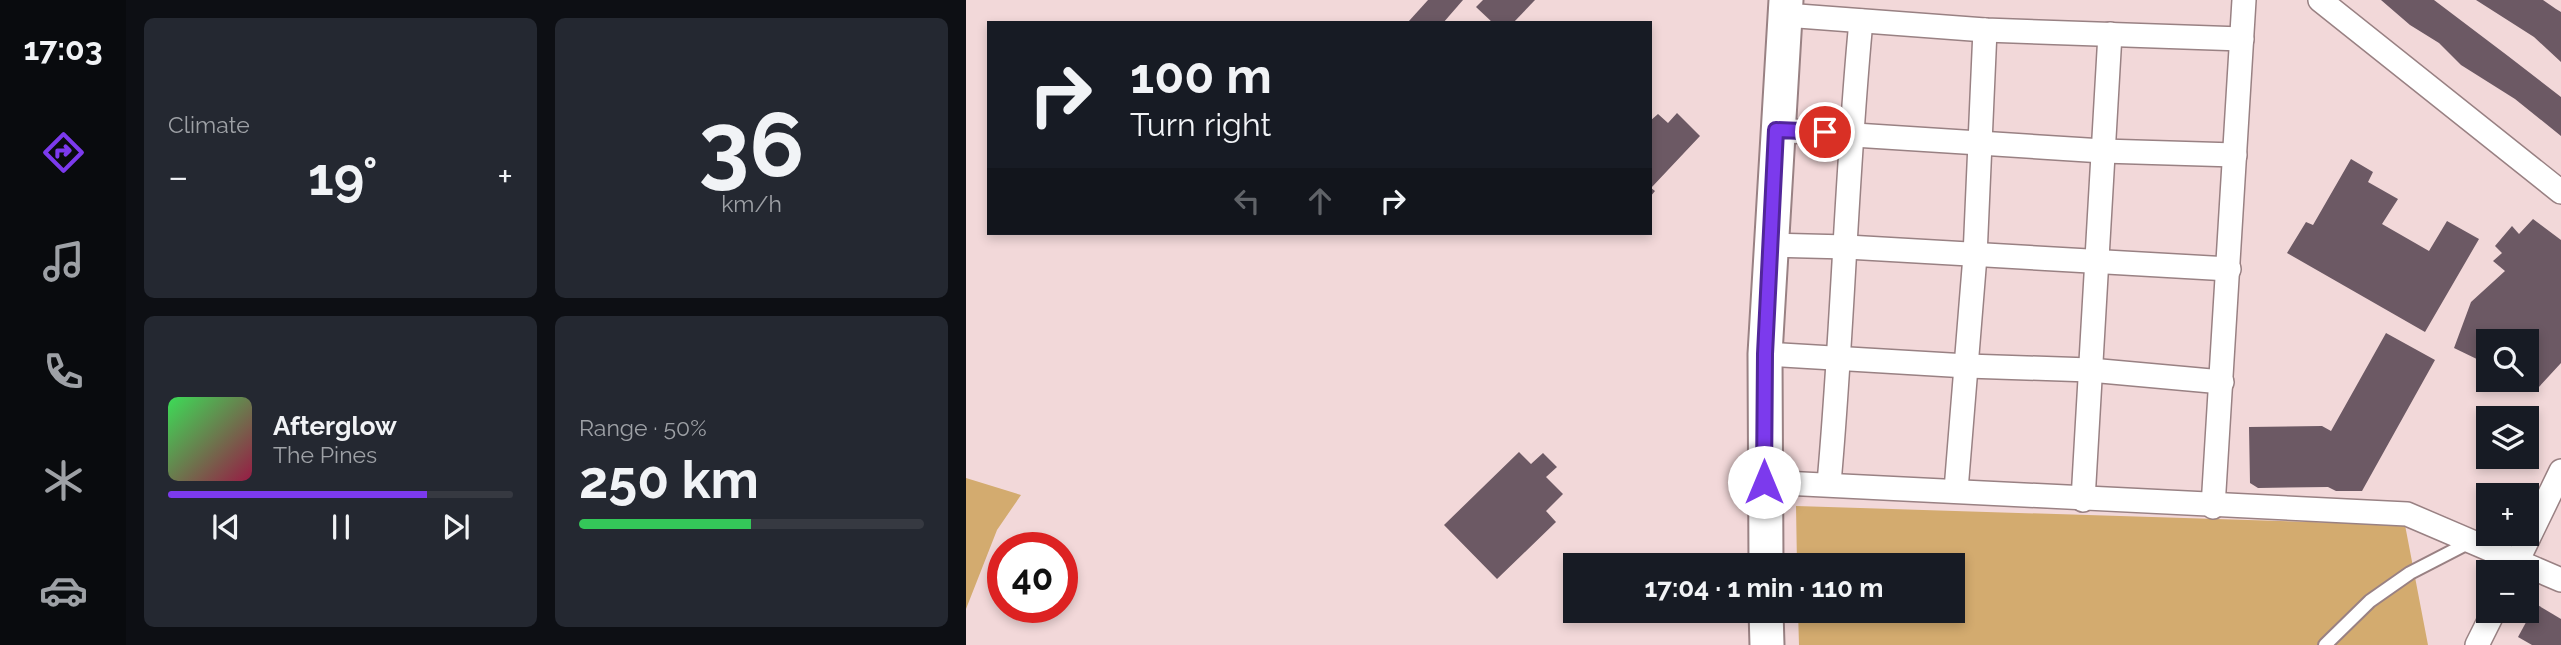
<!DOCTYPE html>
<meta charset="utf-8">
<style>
body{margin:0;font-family:Raleway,sans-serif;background:#242831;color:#f1f3f6;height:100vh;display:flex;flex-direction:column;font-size:26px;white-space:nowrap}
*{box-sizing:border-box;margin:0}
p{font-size:23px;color:#9ea1a6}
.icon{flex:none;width:38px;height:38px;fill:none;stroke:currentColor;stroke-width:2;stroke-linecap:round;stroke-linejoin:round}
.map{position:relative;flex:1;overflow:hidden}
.side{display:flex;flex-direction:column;gap:18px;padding:18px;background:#0d0f14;width:840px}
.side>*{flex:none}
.top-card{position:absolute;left:21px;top:21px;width:665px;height:214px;border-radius:0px;box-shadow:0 4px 10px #0003;background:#171b24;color:#f1f3f6;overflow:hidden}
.controls{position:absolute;left:1510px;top:329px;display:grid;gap:14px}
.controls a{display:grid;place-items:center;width:63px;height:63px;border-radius:0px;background:#171b24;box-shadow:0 4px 10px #0003;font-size:35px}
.speed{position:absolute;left:21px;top:532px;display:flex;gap:14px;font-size:35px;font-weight:700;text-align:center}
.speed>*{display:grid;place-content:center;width:91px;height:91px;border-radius:50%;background:#171b24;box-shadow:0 4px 10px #0003;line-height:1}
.speed .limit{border:10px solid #d22;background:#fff;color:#111}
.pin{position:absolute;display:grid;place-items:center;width:60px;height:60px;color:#fff;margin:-30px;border:4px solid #fff;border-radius:50%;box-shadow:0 2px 7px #0007}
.me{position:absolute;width:77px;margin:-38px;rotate:0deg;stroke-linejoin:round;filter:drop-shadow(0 0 5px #0008)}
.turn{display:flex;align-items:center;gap:24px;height:147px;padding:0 28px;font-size:32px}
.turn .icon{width:91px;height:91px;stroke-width:2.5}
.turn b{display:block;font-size:49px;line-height:60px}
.lanes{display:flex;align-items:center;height:66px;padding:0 28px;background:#0003;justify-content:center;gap:35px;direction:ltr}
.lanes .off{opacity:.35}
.big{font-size:52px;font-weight:700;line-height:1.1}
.side .tile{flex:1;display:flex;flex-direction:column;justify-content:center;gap:10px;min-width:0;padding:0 24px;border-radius:10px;background:#242831}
.side .dial{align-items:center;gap:0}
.dial b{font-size:91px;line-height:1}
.song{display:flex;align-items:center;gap:21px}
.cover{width:84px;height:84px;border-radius:10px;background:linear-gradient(135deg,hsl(130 70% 55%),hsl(340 70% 35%))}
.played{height:7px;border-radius:4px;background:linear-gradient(90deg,#7c3aed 75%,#363941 75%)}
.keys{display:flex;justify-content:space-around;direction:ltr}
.heat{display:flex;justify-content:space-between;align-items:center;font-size:38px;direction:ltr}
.charge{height:10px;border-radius:5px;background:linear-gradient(90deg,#34c759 50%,#363941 0)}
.side .tiles{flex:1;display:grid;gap:18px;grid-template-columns:repeat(2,1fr)}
.trip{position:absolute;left:597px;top:553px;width:402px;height:70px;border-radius:0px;background:#171b24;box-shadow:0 4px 10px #0003;font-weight:700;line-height:70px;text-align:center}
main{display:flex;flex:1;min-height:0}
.dock{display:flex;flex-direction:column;width:126px;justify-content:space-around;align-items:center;background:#090b0e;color:#9ea1a6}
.dock .icon{width:49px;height:49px}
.dock .on{color:#7c3aed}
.dock b{font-size:32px;color:#f1f3f6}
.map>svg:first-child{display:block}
.green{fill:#d3ab6f}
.building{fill:#6c5964}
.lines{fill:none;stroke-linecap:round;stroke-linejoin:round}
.lane-casing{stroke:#998183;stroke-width:16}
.street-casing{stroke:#998183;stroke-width:26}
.secondary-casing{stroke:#998183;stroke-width:37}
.lane{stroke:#fff;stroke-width:12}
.street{stroke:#fff;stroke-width:23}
.secondary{stroke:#fff;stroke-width:33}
.route-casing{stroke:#51269a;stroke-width:18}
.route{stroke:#7c3aed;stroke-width:12}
</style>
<main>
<nav class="dock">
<b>17:03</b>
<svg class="icon on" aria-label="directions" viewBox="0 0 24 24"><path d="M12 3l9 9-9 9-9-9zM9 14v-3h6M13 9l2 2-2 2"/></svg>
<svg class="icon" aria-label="music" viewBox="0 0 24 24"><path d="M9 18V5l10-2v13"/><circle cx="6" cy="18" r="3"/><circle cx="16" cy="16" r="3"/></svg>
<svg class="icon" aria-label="phone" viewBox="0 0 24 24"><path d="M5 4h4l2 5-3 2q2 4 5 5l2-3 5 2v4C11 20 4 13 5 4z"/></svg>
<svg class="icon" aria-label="climate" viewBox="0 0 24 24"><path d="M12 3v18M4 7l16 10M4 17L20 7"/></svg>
<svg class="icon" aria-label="car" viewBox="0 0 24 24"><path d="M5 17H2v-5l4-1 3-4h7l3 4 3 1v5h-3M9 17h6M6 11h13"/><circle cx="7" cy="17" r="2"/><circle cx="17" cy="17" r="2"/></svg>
</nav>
<section class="side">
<div class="tiles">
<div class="tile"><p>Climate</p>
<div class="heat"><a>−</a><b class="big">19°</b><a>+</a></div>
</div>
<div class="tile dial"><b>36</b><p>km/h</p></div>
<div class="tile">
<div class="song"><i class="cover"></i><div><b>Afterglow</b><p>The Pines</p></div></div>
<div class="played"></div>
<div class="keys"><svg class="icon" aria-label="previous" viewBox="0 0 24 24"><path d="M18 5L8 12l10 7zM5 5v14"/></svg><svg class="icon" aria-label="pause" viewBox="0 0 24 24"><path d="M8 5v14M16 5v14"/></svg><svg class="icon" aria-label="next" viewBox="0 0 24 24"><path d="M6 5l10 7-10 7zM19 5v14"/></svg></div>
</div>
<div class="tile"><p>Range · 50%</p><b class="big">250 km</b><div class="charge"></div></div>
</div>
</section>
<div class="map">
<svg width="1595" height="645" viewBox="0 0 1595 645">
<rect width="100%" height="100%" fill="#f2d8d9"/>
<g class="green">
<path d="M0 478 55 495 31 530 0 609Z"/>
<path d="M830 506 1439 525 1462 645H833L832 611H987V565H831Z"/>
</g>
<g class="building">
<path d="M462 0H497L477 23H446L443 21Z"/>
<path d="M517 0H569L547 23H527L510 7Z"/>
<path d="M1415 0H1468L1542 56 1595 97V136L1549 99 1495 65 1473 43 1444 25Z"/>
<path d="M1510 0H1577L1590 9 1595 12V62L1568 37Z"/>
<path d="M711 113 734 136 685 188 689 191 684 197V121L692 114 702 123Z"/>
<path d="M1385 159 1407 172 1402 182 1432 199 1416 224 1463 251 1481 221 1513 239 1459 332 1321 253 1340 222 1347 225Z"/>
<path d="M1567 219 1595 240V363L1572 388 1553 380H1561L1566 372 1561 371V341H1522V354L1517 362 1488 348 1505 302 1539 271 1527 261 1536 253 1529 246 1546 226 1553 234Z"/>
<path d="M1420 333 1469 360 1396 491H1370L1362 487 1292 488 1284 483 1283 427 1356 426 1365 431Z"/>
<path d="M553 452 565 464 577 453 591 467 580 477 597 494 580 511 590 522 531 579 478 525Z"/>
<path d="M1570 604 1595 619V645H1566L1552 637Z"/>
</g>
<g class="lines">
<defs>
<path id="lane" d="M1359 645 1404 601 1444 573 1506 541"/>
<g id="street">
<path d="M1354 0 1595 192"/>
<path d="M819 15 1019 30 1276 39"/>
<path d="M810 130 1137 151 1269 155"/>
<path d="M804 245 881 247 1263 269"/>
<path d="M799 354 1001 366 1124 370 1256 382"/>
<path d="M798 482 1441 514 1595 580"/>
<path d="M863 483C877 329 880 175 895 21"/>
<path d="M990 490 1009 256 1019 30"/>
<path d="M1117 500 1144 34"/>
<path d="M1247 507 1278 0"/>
<path d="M1546 572 1595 471"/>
<path d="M1511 645 1528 611"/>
</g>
<g id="secondary">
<path d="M800 565 799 354 820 0"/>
<path d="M800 611 801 645"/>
</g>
</defs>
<use href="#lane" class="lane-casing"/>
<use href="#street" class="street-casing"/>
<use href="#secondary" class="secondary-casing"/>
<use href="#lane" class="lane"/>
<use href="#street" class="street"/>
<use href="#secondary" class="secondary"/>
</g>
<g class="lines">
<defs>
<path id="route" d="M798 482 799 354 810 130 859 132"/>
</defs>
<use href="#route" class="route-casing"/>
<use href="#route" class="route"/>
</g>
</svg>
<div class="controls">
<a><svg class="icon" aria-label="search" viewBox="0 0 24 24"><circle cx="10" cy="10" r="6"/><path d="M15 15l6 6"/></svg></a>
<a><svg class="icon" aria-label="layers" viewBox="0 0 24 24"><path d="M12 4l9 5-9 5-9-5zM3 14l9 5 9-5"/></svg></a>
<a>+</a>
<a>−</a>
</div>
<div class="speed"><div class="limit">40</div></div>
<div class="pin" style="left:859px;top:132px;background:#d93025"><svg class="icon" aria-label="arrive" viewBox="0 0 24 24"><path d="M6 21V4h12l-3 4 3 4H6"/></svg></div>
<svg class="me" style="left:798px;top:482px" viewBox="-20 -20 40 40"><circle r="19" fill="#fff"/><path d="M0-13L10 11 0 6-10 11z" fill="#7c3aed"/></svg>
<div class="trip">17:04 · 1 min · 110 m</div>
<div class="top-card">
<div class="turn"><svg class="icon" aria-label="right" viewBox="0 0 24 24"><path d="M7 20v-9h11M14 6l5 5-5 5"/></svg><div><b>100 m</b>Turn right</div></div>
<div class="lanes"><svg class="icon off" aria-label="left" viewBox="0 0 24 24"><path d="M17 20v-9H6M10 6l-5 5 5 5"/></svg><svg class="icon off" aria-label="ahead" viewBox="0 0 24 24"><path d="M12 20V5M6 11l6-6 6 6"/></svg><svg class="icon" aria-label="right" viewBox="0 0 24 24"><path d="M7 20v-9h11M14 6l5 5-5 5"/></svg></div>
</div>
</div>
</main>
